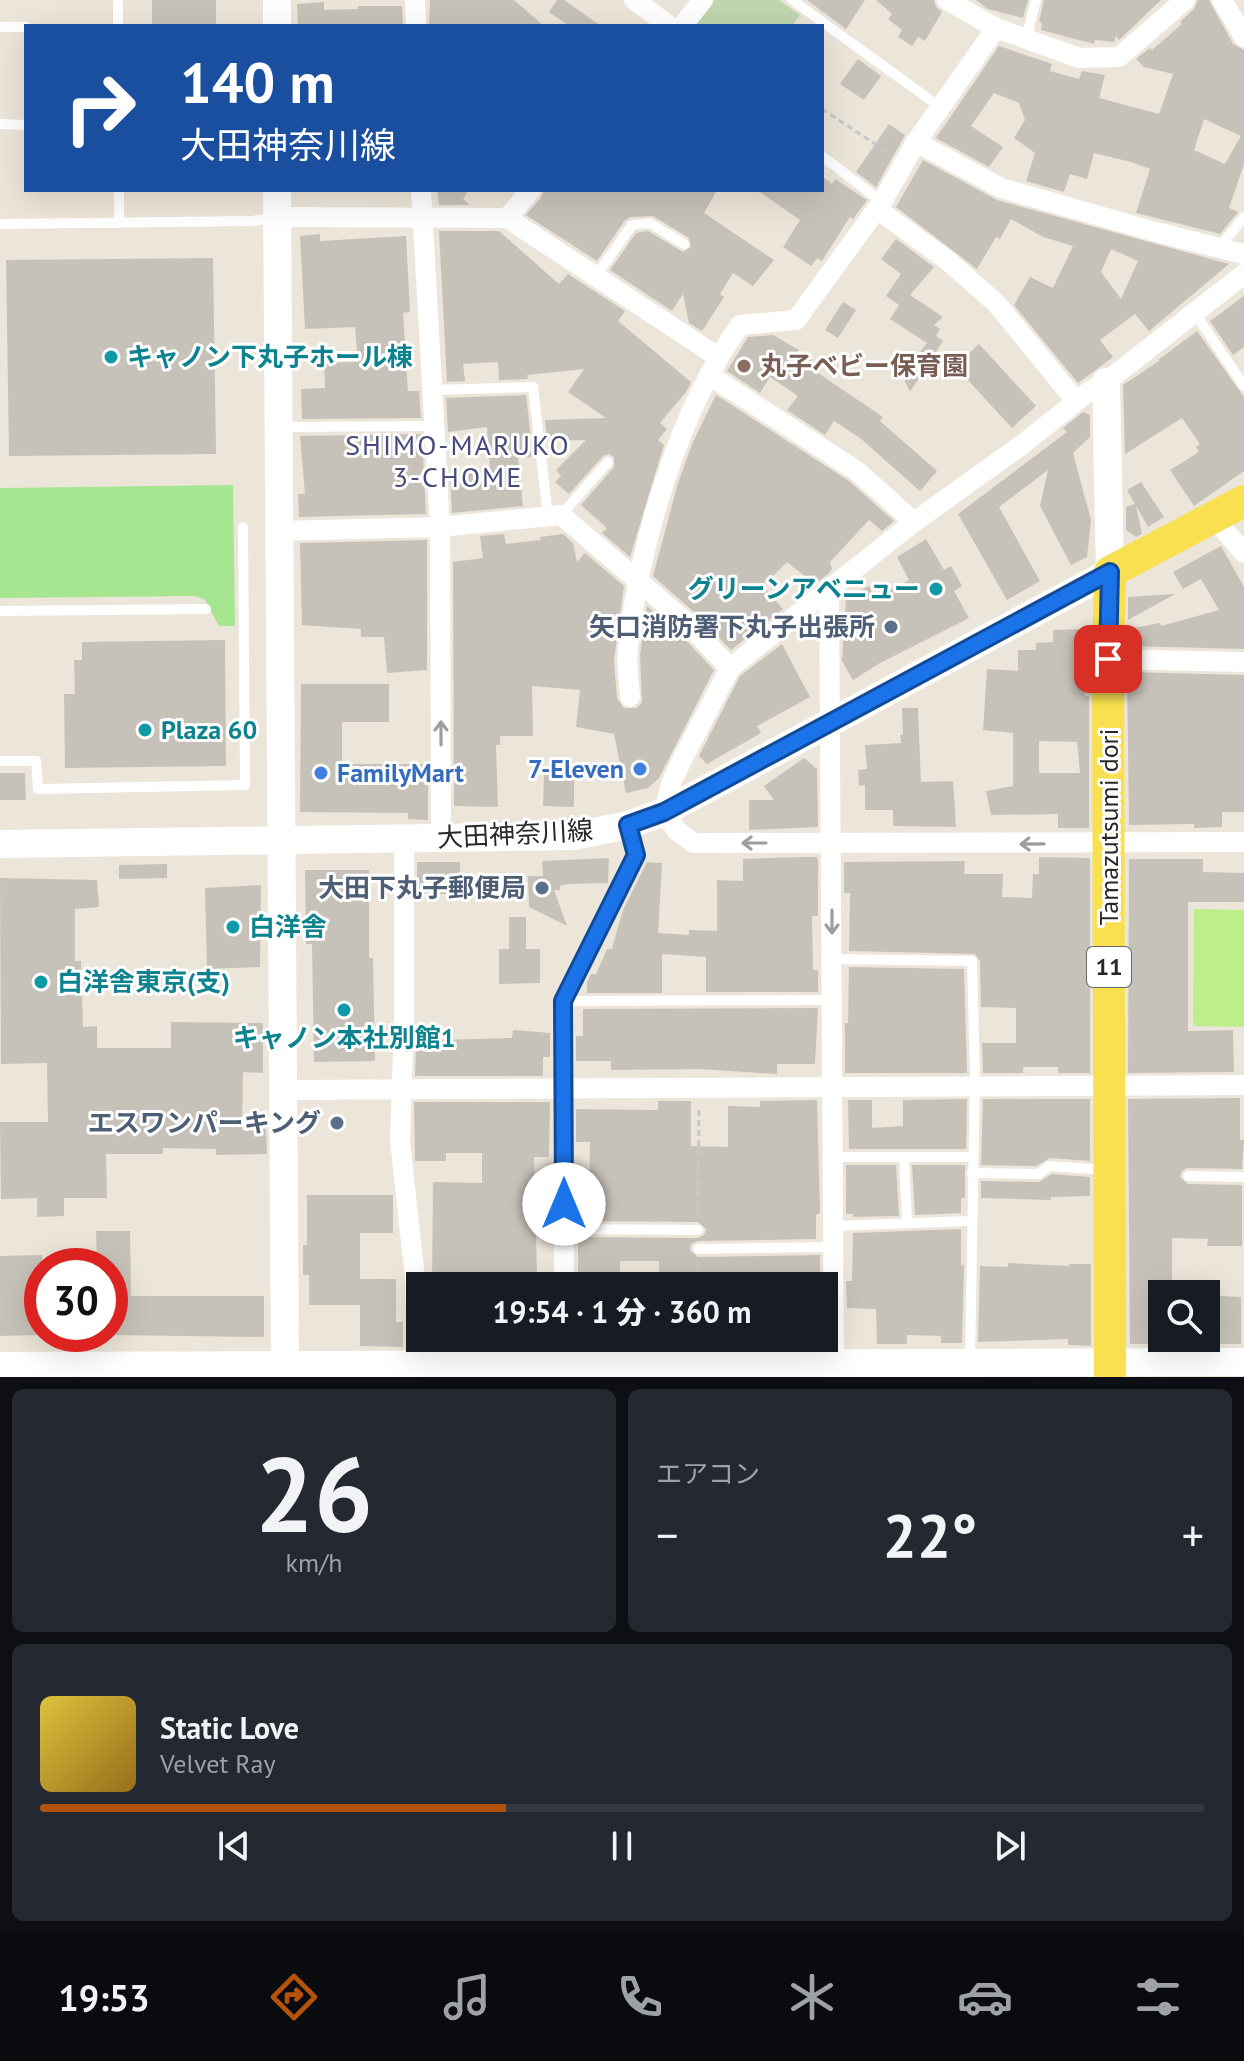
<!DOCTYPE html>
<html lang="ja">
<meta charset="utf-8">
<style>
body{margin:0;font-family:"PT Sans","Noto Sans JP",sans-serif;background:#242831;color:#f1f3f6;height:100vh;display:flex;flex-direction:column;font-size:30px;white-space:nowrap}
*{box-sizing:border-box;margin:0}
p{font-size:26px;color:#9ea1a6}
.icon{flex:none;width:44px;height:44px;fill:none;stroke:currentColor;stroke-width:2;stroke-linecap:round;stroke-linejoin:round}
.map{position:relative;height:1377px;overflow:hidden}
.side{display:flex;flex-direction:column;gap:12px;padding:12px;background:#0d0f14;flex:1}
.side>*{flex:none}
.hud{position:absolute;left:24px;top:24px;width:800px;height:168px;border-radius:0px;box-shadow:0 8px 32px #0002;background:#1a4fa0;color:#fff;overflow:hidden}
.controls{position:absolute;left:1148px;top:1280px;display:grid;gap:16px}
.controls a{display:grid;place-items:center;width:72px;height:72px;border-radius:0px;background:#171b24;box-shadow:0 8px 32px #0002;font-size:40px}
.speed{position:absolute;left:24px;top:1248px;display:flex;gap:16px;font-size:40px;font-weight:700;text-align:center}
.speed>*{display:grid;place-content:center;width:104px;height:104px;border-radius:50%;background:#171b24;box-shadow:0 8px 32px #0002;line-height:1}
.speed .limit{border:12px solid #d22;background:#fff;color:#111}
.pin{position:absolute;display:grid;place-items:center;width:68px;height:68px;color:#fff;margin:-34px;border-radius:16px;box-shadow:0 4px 12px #0006}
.me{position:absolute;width:88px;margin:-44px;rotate:0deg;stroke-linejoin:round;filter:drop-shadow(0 0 6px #0008)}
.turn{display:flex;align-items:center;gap:28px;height:168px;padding:0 24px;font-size:36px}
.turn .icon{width:104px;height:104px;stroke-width:2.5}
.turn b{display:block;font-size:56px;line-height:68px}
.big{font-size:60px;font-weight:800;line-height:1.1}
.side .card{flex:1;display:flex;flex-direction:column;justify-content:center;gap:12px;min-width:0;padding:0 28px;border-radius:12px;background:#242831}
.side .dial{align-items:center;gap:0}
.dial b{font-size:104px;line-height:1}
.song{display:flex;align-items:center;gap:24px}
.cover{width:96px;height:96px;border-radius:12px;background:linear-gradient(135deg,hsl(50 70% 55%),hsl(40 70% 35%))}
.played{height:8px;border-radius:4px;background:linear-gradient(90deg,#b45309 40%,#363941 40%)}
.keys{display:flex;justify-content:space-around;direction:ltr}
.heat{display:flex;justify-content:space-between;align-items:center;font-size:44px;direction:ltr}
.side .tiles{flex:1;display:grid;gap:12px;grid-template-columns:1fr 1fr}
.card:last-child{grid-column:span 2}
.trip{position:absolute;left:406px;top:1272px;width:432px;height:80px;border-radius:0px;background:#171b24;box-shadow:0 8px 32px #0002;font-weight:800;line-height:80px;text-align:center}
.dock{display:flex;height:128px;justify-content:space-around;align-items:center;background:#090b0e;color:#9ea1a6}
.dock .icon{width:56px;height:56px}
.dock .on{color:#b45309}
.dock b{font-size:36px;color:#f1f3f6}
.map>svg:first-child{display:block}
.green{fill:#a7e691}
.cemetery{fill:#bfd6af}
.pitch{fill:#bcee8c}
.building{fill:#c7c2b9;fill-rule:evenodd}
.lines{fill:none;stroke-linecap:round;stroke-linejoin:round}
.path{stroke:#c7c7c7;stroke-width:3;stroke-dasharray:6 4;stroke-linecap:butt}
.lane{stroke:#fff;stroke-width:10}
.street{stroke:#fff;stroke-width:20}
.secondary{stroke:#fff;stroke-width:28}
.primary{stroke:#f8e051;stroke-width:32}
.oneway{stroke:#9e9e9e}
.route-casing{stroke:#114b97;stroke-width:20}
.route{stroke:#1a73e8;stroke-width:14}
.culture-dot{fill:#0f9aa8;stroke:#fff;stroke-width:3}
.education-dot{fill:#8d6e63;stroke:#fff;stroke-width:3}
.service-dot{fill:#5c6f8a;stroke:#fff;stroke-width:3}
.shop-dot{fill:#3f7fe0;stroke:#fff;stroke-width:3}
.labels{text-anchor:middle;stroke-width:6;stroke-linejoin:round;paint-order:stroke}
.shield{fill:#fff;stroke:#686868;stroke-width:2}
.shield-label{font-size:24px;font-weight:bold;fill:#282828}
.culture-label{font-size:26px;font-weight:bold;fill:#0d838f;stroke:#fff;text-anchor:start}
.education-label{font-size:26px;font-weight:bold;fill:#785e54;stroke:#fff;text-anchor:start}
.service-label{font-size:26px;font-weight:bold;fill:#4e5e75;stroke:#fff;text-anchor:end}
.shop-label{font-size:26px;font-weight:bold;fill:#366cbe;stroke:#fff;text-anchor:end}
.street-label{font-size:26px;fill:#282828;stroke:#fff}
.neighbourhood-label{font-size:28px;letter-spacing:2px;fill:#464b7b;stroke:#fff}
</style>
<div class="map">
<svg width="1244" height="1377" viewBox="0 0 1244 1377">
<rect width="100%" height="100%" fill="#ece5d9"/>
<path class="green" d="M233 485 235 626H219L205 600 196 596 0 598V488Z"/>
<path class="cemetery" d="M714 0H779L800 15 792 26H692Z"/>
<path class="pitch" d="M1194 909 1244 910V1027L1193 1026Z"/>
<g class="building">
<rect x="152" y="0" width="64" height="26"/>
<path d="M430 0H514L544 26H429Z"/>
<path d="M557 0H564L601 26H570L549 12Z"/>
<path d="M807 0H865L846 29Z"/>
<path d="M876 0H934L936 7 942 12 925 41 918 37 912 46 898 37 902 30 888 19 892 14Z"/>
<path d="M976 0H1028L1023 18 988 9Z"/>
<path d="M1044 0H1165H1161L1119 40 1116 36 1114 42 1095 40 1094 44 1041 30 1042 23 1039 22Z"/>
<path d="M1198 0H1209L1233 44 1244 50V164L1229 208 1238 212 1220 234 1136 213 1150 169 1131 162 1094 153 1087 179 1070 174 1064 192 1026 181 1035 153 1014 138 1025 120 1019 103 994 93 971 126 1003 147 989 167 936 138 999 46 1052 64 1050 71 1079 79 1082 71 1105 75 1099 98 1159 114 1173 74 1144 67 1136 59 1150 48 1152 50 1182 24 1180 22 1194 9ZM1204 119 1241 136 1225 164 1194 150Z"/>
<path d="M324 2V10L358 9V6H402L403 26H298L297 4Z"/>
<path d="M858 59 881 76 864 100 840 84Z"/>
<path d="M889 124 905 135 876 187 856 172Z"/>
<path d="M923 160 997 200 1229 264 1149 331 1135 314 1100 340 1113 357 1078 383 1014 305 1030 277 1053 288 1073 246 1043 237 1011 219 1000 239 996 237 977 269 896 207ZM1111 249 1138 261 1121 299 1101 272Z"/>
<path d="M822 176 832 184 835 179 867 200 853 219 850 217 822 261 817 258 811 266 783 247 800 220 757 190H822Z"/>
<path d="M437 190H469L463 199 470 205H439Z"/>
<path d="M544 190H717L704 213 774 260 753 286 733 273 720 294 724 297 702 331 689 323 683 294 672 311 610 270 636 233 648 231 683 252 691 247 689 238 653 216 630 217 625 220 597 261 526 215 541 198Z"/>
<path d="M439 231H499L559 284 568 274 625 311 618 321 691 382 686 392 660 423 667 429 658 440 664 445 630 557 602 533 607 528 581 505 614 467V457L609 454 603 456 569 494 555 482 561 476 556 470 586 440 547 441 545 420 606 418 568 392 584 369 527 375 528 379 499 380 498 362 463 364 465 381 447 382Z"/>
<path d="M320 234V241L406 236 410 312 403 313 408 391H419L421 418 302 419 301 389 325 388 324 363 358 362 355 327 305 329 300 236Z"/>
<path d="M896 239 934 267 910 295 943 317 934 325 940 329 936 336 943 341 910 392 902 375 927 343 890 319 899 305 886 296 901 274 881 259Z"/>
<path d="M213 258 216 454 9 456 6 260Z"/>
<path d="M1244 296V347L1233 355 1210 321Z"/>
<path d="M843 302 856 310 838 338 825 330Z"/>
<path d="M1197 331 1244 397V471L1194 506 1170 470 1199 452 1196 447 1200 444 1182 418 1125 454 1123 385 1159 361 1158 360Z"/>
<path d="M773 335 799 350 798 352 822 367 818 373 883 417 880 421 937 471 920 491 860 438 834 421 825 435 787 410 798 396 770 377 760 393 727 371 748 337Z"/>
<path d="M979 344 1036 406 1012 428 955 366Z"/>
<path d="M526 395 533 457 518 458 523 506 452 513 450 475 490 470 487 427 448 432 446 398Z"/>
<path d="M716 395 849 481 894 521 882 531 869 520 830 562 832 569 828 574 815 584 787 562 763 586 783 609 731 650 694 612 653 576 678 483 693 442Z"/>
<path d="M1083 412 1090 415V437L1073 453 1091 520 1087 557 1071 565 1040 506 1048 470 999 507 1040 581 1007 600 958 514 1067 432 1063 428Z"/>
<path d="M422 434 426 514 299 517 298 494H305L300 436Z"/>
<path d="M1141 482 1164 517 1148 527 1136 506 1142 534 1136 537 1126 530V507L1135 504 1127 490Z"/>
<path d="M504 534 506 544 541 540 540 537 563 534 573 543 577 562 585 553 624 586 614 660 617 698 624 708H637L642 702 640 655 647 606 676 630 714 670 659 778 648 788 626 793 614 734 576 727 580 690 532 686 533 736H500V745H496L498 807 454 806 453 562 483 558 480 536Z"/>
<path d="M926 539 944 570 951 566 962 586 954 591 969 618 880 663 853 680 842 661 846 597 869 586 875 599 909 580 897 557Z"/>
<path d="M427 540V670L387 673 384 637H361V629L302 625 300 543Z"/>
<path d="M1221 546 1244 587V649L1127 646 1128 629 1160 623 1161 626 1219 610 1201 579 1183 589 1173 572Z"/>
<path d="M1175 594 1128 620V597Z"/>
<path d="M1085 629 1086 659H1080L1085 696H1089V828H1058V814L991 815 986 791 1013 786V733L983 730 987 669 1018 671V650H1036V643L1053 642V630ZM1039 741 1077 742 1080 773H1039Z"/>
<path d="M225 640 226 766 65 768 64 694H75L74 660H82V642Z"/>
<path d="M782 644 810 697 757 726 761 733 707 764 699 756 740 676Z"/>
<path d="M1127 672 1244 675V812H1222V827L1194 828V824L1129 825Z"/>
<path d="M301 684H389V722H342V764H428V820L408 819V813L300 812Z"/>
<path d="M902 708H918L921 782 953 781 956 827 893 826V810H865V785L859 786 858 770 867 769 865 745 901 743 900 735H903Z"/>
<path d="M804 758 817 769 818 827 749 830V800H774L764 786Z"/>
<path d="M0 773H25L26 800H0Z"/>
<path d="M544 775 574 776V807L543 806Z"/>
<path d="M799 857H817L818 861V916H812L813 970H818V992H706V957L662 954V993H587V982L591 974H596L607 949H614L612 948 623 910 647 862 662 863 658 933 689 935V930L717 931V880L743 881V859Z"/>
<path d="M1039 857 1090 858V1073H1058V1067H1023V1073H983L982 1043H1016V1008L981 1007 980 961 975 954 849 951 850 893H844V862L965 861 964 874H1003L1002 897 1032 898 1033 874H1039Z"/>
<path d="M609 858 608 883 568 884 560 886V890H554L567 926 529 907 528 876H543L542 861Z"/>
<path d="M1129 859H1203V872L1244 873V902H1188V1031L1233 1030 1234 1072 1128 1073Z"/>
<rect x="417" y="862" width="43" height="32"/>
<path d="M167 864V878L119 879V865Z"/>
<path d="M305 870H369V958H373L375 1061 314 1062 312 944H306Z"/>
<path d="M0 878 97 880 99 907 75 909V961H81L83 1027 97 1026V1048H171V1022L263 1023V1073L243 1072 242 1130 266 1129 267 1154 216 1155V1149L163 1148V1154H106L107 1198H64V1216L37 1217V1198L1 1199 0 1122H48L47 1063 1 1064Z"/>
<path d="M261 885 260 967 207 969 205 888Z"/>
<path d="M509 917H526V949H540V983L499 984V949H509Z"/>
<path d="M849 967 964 969 967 1073H845V1023H848Z"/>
<path d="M818 1008 815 1064H777V1074L699 1069 611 1070V1061H576V1036H583V1009Z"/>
<path d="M513 1030 550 1033V1057H543V1076H415L416 1044 439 1040 512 1038Z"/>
<path d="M1240 1098V1140H1244L1242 1169 1187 1168 1182 1171 1180 1177 1188 1184 1242 1185V1246H1207L1208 1239 1172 1238V1294H1162V1344H1130L1128 1099Z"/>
<path d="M967 1099 966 1149H849L848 1100H872V1128L903 1126V1100Z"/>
<path d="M983 1099H1090V1161L1050 1158 1036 1166 981 1165Z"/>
<path d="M817 1100 820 1213 816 1215V1239L698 1241 691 1244 690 1250 698 1257 820 1255V1286H659V1261H620V1286H578V1237L698 1238 704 1235 706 1229 698 1222 579 1221 578 1196 589 1197 590 1142H576V1109L658 1110V1101H691V1146L728 1147V1106L760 1107V1101Z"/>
<path d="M414 1102H550L549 1157H534L537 1274 493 1275 492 1286H432L433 1182 482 1183V1153H446V1161H415Z"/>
<path d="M846 1165H896L899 1216 853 1217V1214H846Z"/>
<path d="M912 1165H965V1198H961V1213L915 1215Z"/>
<path d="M1052 1174 1090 1177V1196L1051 1197V1200L981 1198V1181L1039 1182Z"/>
<path d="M307 1195H393V1233H360V1279H396V1322H403V1347L360 1346V1305H309V1275H303V1245H307Z"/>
<path d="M961 1229V1265H964L962 1343H941V1336L907 1335V1344H877L876 1309 847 1308 846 1281H852L853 1233Z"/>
<path d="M96 1231H130L131 1296H264V1337L110 1335V1266H97Z"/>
<path d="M42 1255V1335L0 1336V1256Z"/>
<path d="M1008 1263 1069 1266V1264H1091V1346L1068 1345V1339L978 1342 980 1266 1008 1267Z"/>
<path d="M1206 1295 1241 1297V1344H1206Z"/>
</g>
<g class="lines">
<g class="path">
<path d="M822 109 889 153"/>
<path d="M698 1216 699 1107"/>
<path d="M698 1286V1263"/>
</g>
<g class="lane">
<path d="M118 0V26"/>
<path d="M792 0 940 107"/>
<path d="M0 27H26"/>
<path d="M1026 39 1036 0"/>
<path d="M0 124 26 125"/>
<path d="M822 156 882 202"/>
<path d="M119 190V223"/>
<path d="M0 224 251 221 274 218"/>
<path d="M1219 248 1244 217"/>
<path d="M596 276 632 225 650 223 684 244"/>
<path d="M1194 312 1244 386"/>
<path d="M433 390 533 387 548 516"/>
<path d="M281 427 435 426"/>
<path d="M561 515 608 462"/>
<path d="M0 611 206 609"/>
<path d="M0 761H36L38 789 245 785 243 527"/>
<path d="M832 959 972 961 975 1076 970 1361"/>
<path d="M563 1001 832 1000"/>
<path d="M832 1157H972"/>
<path d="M904 1157 907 1223"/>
<path d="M972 1173 1039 1174 1049 1166 1107 1170"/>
<path d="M1188 1176 1244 1177"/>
<path d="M832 1226 971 1221"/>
<path d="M564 1229 698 1230"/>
<path d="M698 1249 833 1247"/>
</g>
<g class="street">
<path d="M415 0 416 26"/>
<path d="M634 0 670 26"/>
<path d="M947 0 996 28 1079 58 1119 57 1185 0"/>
<path d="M1222 0 1244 37"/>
<path d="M682 26 703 0"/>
<path d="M916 142 1001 188 1156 232 1244 254"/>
<path d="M421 190 440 527 441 839"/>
<path d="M877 209 947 260 996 303 1076 401"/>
<path d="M277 217 507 218 718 357"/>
<path d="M507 218 531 190"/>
<path d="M1244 274 1106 382 1088 392 1023 444 914 522 730 668 682 760 671 783 664 812 677 831 694 843 1244 842"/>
<path d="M709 375 857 471 914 522"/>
<path d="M1213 517 1244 553"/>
<path d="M279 531 440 527 561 515 685 621 730 668"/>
<path d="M829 589 834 1377"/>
<path d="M1108 659 1244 662"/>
<path d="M630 697C629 681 626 664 628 648 639 544 679 410 740 325L796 320 882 202 916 142 996 28"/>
<path d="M404 839V1018L400 1141 415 1278 417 1377"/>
<path d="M282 1090 1244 1085"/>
<path d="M564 1286 563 1001 636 855 628 825"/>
<path d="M564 1338 565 1377"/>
</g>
<g class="secondary">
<path d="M277 0V26"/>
<path d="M277 190 285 1365"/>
<path d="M0 844 574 836 628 825 664 812 1110 572 1106 382"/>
<path d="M0 1366 1244 1362"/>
</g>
<path class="primary" d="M1110 1377 1108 659 1110 572 1244 501"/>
</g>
<defs><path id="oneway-shaft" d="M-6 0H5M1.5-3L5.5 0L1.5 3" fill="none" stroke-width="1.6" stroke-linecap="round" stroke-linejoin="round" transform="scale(2)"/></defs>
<g class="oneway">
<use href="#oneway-shaft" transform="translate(441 733) rotate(-90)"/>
<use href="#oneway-shaft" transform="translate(754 843) rotate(-180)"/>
<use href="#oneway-shaft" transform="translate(1032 844) rotate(179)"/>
<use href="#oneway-shaft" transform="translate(832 922) rotate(90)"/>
</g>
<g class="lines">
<defs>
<path id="route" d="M564 1204 563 1001 636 855 628 825 664 812 1110 572 1108 659"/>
</defs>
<use href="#route" class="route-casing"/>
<use href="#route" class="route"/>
</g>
<g class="culture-dot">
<circle cx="111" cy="357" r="8"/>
<circle cx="936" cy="589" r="8"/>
<circle cx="145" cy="730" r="8"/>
<circle cx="233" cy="927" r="8"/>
<circle cx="41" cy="982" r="8"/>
<circle cx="344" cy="1010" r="8"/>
</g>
<circle class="education-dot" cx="744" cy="366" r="8"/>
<g class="service-dot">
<circle cx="891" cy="627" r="8"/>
<circle cx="542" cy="888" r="8"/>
<circle cx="337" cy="1123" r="8"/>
</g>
<g class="shop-dot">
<circle cx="640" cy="769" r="8"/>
<circle cx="321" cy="773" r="8"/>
</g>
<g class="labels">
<rect class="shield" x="1087" y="947" width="44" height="40" rx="6"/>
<g class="shield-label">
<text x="1109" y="975">11</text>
</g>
<g class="culture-label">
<text x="127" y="366">キャノン下丸子ホール棟</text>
<text x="920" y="598" text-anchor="end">グリーンアベニュー</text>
<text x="161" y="739">Plaza 60</text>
<text x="249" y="936">白洋舎</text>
<text x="57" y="991">白洋舎東京(支)</text>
<text x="344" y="1047" text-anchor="middle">キャノン本社別館1</text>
</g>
<g class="education-label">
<text x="760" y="375">丸子ベビー保育園</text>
</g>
<g class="service-label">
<text x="875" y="636">矢口消防署下丸子出張所</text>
<text x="526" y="897">大田下丸子郵便局</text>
<text x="321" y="1132">エスワンパーキング</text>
</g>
<g class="shop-label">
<text x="624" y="778">7-Eleven</text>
<text x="337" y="782" text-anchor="start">FamilyMart</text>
</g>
<g class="street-label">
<text transform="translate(1109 827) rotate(-90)" y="9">Tamazutsumi dori</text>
<text transform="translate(515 834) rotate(-3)" y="9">大田神奈川線</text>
</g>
<g class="neighbourhood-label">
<text x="458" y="455">SHIMO-MARUKO<tspan x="458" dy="32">3-CHOME</tspan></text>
</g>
</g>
</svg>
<div class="controls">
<a><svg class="icon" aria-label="search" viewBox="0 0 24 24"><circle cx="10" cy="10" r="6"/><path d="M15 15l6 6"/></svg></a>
</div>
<div class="speed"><div class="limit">30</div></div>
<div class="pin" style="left:1108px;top:659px;background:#d93025"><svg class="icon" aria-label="arrive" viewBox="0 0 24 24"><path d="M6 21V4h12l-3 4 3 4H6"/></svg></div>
<svg class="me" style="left:564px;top:1204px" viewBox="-20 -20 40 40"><circle r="19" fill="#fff"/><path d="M0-13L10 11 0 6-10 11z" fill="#1a73e8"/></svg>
<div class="trip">19:54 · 1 分 · 360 m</div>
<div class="hud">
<div class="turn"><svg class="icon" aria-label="right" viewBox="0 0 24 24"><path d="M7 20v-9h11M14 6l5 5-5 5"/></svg><div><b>140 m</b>大田神奈川線</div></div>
</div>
</div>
<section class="side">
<div class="tiles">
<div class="card dial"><b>26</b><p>km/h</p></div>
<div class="card"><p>エアコン</p>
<div class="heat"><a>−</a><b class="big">22°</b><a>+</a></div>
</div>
<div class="card">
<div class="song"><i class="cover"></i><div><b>Static Love</b><p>Velvet Ray</p></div></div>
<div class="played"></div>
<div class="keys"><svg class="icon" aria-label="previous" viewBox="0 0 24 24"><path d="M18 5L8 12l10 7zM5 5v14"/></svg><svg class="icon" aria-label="pause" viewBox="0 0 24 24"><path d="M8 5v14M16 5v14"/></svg><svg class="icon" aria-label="next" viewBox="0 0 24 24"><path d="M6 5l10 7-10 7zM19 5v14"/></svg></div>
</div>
</div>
</section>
<nav class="dock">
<b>19:53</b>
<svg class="icon on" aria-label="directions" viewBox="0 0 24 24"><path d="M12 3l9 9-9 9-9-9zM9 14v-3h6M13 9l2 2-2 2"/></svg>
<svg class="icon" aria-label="music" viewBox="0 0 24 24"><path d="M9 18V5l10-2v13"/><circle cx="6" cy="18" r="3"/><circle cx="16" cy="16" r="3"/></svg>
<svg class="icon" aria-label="phone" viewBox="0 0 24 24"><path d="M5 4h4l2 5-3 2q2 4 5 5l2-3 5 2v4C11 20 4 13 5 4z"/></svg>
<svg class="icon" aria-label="climate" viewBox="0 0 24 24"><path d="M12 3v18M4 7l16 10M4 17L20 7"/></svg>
<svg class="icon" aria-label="car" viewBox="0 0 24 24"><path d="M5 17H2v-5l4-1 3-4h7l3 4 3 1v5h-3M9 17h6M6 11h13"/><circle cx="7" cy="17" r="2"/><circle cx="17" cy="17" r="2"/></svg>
<svg class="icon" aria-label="filters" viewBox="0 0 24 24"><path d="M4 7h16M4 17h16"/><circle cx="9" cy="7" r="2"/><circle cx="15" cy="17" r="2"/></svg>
</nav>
